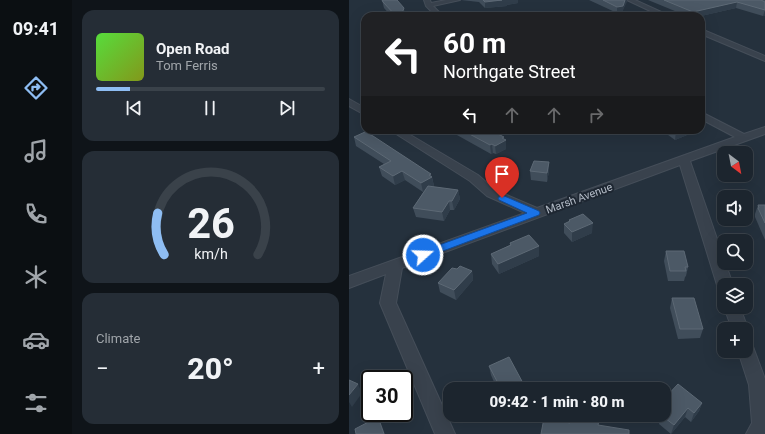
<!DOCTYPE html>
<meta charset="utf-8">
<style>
body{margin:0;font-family:Roboto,sans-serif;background:#252d36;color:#f1f3f6;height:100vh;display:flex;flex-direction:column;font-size:15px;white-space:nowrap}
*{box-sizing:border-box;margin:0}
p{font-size:13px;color:#a0a5aa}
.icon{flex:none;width:22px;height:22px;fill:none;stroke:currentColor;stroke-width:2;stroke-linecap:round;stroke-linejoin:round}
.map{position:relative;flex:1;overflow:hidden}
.details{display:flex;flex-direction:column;gap:10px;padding:10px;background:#0f1419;width:277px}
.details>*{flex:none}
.guide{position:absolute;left:12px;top:12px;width:344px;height:122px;border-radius:12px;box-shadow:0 4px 16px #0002,0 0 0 1px #3a424a;background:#202124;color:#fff;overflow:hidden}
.needle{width:26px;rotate:148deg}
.controls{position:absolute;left:368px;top:146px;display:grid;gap:8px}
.controls a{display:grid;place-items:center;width:36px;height:36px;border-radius:8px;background:#1c252e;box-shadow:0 4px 16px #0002,0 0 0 1px #3a424a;font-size:20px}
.speed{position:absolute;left:12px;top:370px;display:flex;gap:8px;font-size:20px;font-weight:700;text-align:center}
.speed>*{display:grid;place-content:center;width:52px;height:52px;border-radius:50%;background:#1c252e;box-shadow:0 4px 16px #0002,0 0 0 1px #3a424a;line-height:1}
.speed .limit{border:2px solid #111;border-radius:6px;background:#fff;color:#111}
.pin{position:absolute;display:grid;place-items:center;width:34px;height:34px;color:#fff;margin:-41px -17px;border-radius:50% 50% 50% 0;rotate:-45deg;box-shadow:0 0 4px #0007}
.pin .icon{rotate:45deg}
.me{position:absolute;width:44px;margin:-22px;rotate:70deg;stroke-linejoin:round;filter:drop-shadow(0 0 3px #0008)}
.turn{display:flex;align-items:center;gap:14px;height:84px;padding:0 16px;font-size:18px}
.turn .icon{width:52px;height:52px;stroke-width:2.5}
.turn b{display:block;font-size:28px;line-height:34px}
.lanes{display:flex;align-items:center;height:38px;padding:0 16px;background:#0003;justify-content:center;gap:20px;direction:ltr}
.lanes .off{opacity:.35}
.big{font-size:30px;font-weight:800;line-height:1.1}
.details .tile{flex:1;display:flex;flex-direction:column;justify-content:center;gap:6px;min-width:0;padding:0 14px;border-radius:12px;background:#252d36}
.details .dial{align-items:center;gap:0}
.dial svg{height:104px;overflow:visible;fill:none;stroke:#3a424a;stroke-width:7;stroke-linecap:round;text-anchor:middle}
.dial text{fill:#f1f3f6;stroke:none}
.song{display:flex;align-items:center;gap:12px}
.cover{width:48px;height:48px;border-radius:6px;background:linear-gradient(135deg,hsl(110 70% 55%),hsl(70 70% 35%))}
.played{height:4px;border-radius:2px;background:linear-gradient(90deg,#8ebdf3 15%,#3a424a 15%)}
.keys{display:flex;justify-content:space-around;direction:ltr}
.heat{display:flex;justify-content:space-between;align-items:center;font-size:22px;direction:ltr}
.trip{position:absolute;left:94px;top:382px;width:228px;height:40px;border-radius:12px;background:#1c252e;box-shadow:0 4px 16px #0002,0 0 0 1px #3a424a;font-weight:800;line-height:40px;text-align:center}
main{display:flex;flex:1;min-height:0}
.menu{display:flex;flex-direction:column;width:72px;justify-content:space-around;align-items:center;background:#0b0f12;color:#a0a5aa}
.menu .icon{width:28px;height:28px}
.menu .on{color:#8ebdf3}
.menu b{font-size:18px;color:#f1f3f6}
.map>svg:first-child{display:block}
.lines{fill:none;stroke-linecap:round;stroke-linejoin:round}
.minor-casing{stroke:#454e59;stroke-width:2}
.minor{fill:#39424d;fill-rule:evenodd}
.wall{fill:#404d5a}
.shaded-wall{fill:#303d4a}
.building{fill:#4c5966;stroke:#5d6975}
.route{fill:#1a73e8;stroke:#114b97}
.labels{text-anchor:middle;stroke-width:4;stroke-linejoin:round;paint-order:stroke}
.street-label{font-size:11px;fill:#b5bdc8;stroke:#1e2732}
</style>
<main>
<nav class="menu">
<b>09:41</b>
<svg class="icon on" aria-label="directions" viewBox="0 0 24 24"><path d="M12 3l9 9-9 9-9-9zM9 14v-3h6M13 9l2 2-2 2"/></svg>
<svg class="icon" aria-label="music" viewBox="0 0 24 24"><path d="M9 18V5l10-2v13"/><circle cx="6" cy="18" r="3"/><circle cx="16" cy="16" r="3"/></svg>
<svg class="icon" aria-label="phone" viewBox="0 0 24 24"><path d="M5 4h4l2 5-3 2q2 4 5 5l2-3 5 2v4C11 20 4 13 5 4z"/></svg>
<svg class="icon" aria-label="climate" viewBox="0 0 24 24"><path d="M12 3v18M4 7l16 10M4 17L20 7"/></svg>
<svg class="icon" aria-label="car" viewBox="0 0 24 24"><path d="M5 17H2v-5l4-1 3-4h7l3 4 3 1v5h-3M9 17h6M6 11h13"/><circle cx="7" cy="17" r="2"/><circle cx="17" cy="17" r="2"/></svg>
<svg class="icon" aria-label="filters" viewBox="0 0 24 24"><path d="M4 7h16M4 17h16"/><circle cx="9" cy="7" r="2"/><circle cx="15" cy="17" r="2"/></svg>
</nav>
<section class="details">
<div class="tile">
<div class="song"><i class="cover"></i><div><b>Open Road</b><p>Tom Ferris</p></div></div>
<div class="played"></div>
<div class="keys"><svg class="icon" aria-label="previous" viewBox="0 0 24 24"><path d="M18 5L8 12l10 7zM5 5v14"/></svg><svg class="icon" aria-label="pause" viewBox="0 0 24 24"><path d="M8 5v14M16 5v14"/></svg><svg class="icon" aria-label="next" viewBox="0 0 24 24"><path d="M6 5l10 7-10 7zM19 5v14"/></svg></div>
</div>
<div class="tile dial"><svg viewBox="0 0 100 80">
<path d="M14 69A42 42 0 1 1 86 69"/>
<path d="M14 69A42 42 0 0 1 9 37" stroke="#8ebdf3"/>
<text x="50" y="56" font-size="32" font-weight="700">26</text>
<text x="50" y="72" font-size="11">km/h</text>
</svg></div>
<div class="tile"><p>Climate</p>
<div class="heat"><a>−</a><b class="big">20°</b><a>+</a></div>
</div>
</section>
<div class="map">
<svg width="416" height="434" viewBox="0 0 416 434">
<rect width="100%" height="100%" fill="#25313d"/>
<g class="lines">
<defs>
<g id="minor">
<path d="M75 0H81L82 3 97 0H111L84 6 94 16H87L77 6Z"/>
<path d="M278 0H286L321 16H312Z"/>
<path d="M352 29 416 56V61L352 34Z"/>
<path d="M0 99 16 108V115L0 106Z"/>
<path d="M352 112 395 134 416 127V134L341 161 384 285H375V290L371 289 368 285 331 165 53 268 47 303 106 434H86L31 303 37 274 0 288V276L176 213 138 196 121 181 41 130H53L129 175 146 190 188 208 386 137 352 119Z"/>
<path d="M375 307H391L399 329 397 333V329H383Z"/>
<path d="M397 342 403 344 416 379V434H397L403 423 400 385 389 351H397Z"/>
</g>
</defs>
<use href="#minor" class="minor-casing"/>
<use href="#minor" class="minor"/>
</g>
<g class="wall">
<path d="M33 0H48L56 14V16H42L35 8Z"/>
<path d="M112 0H169V3L158 5V6L136 8 130 2Z"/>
<path d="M240 0H278L273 12 268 13Z"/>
<path d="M299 0H416V16H414L387 8 352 16H338Z"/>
<path d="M99 130H141L157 140V149L147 154 144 153 142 154Z"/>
<path d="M315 130H339L338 135 326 140 315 132Z"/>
<path d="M5 137 82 177H83L85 186 84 187 109 190 111 199 105 210H101L95 221 67 217 64 208 75 191 74 192 56 180 46 185 33 176 30 167 35 164 7 146Z"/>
<path d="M200 162V171L198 182 182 180 181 171Z"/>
<path d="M379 175H397L394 183 378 178Z"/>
<path d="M409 205H416V240L406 217V214Z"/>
<path d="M220 220 243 233 223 242 215 233V224L220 222Z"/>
<path d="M161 243 190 246V256L150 274 143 264 142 254 161 245Z"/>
<path d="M317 251 339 267 337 276 336 277 335 281H319L315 261Z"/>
<path d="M108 269 123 271 124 280 107 300 91 292 89 283Z"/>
<path d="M323 298 354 329 351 338 329 339 321 308Z"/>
<path d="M140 366 175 385V389H148L142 375Z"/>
<path d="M315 399 353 403 350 411 342 422 336 417 322 434 310 424 311 419 306 415H315Z"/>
</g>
<g class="shaded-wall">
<path d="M153 0H169V3L158 5V6L136 8V2Z"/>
<path d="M276 0H278V2L273 12 268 13V7Z"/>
<path d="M388 2 387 8 352 16H344V12Z"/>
<path d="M55 8 56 14V16H52Z"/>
<path d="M416 10V16H414Z"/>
<path d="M330 130H339L338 135 326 140 327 131Z"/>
<path d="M155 137V141L157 140V149L147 154 146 146 153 138Z"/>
<path d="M143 144 144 153 142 154 141 145Z"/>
<path d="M200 162V171L198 182V173Z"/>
<path d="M53 171 56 180 46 185 44 176Z"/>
<path d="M82 174 85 186 74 192 72 183Z"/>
<path d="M109 190 111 199 105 210 103 201Z"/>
<path d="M100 201 101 210 95 221 93 212Z"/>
<path d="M244 223 243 233 223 242V232Z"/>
<path d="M190 246V256L150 274 149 264Z"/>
<path d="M123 271 124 280 107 300 105 290Z"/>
<path d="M9 384 13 393 3 407 0 402V395Z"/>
<path d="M153 384V389H150V385Z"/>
<path d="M175 385V389H167Z"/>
<path d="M353 403 350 411 342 422 345 413Z"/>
<path d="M339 408 336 417 322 434 325 425Z"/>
<path d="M29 417 33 426 36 434H35Z"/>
</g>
<g class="building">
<path d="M33 0H48L55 8 52 16H47L34 2Z"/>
<path d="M134 0H153L136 2Z"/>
<path d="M254 0H276L274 6 268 7Z"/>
<path d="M315 0H412L416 2V10L388 2 344 12Z"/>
<path d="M113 130H141L155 137 153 138 157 140 146 146 143 144 141 145Z"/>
<path d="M16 132 24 136 82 174 80 175 83 177 72 183 53 171 44 176 30 167 42 161 5 137Z"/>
<path d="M397 160 402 161 397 174Z"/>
<path d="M185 161 200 162 198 173 181 171Z"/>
<path d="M79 186 109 190 103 201H100L93 212 64 208Z"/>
<path d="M409 205H416V223L409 208H410Z"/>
<path d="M234 214 244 223 223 232 215 224 221 221 220 220Z"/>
<path d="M180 235 190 246 149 264 142 254 162 245 161 243Z"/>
<path d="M317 251H335L339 267H336L337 271H321Z"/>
<path d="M111 266 123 271 105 290 89 283 103 268 108 269Z"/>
<path d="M323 298H345L354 329H331Z"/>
<path d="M160 357 175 385 167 389H155L153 384 150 385 140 366Z"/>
<path d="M0 380 9 384 0 395Z"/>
<path d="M329 384 353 403 345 413 339 408 325 425 312 415H315V399Z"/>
<path d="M222 415H251L249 425 280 430V434H192L195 418 221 423Z"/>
<path d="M29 417 35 434H7L6 429Z"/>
</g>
<path class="route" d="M153 195 190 211 191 213 190 215 78 257H71L69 255 71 252 178 213 150 200 149 198Z"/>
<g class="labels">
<g class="street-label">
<text transform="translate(230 198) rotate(-20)" y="4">Marsh Avenue</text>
</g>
</g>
</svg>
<div class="controls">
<a><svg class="needle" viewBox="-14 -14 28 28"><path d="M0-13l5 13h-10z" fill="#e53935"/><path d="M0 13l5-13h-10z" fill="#a0a5aa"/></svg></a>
<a><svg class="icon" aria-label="sound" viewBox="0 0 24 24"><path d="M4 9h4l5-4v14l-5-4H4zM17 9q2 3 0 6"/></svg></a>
<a><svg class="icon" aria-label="search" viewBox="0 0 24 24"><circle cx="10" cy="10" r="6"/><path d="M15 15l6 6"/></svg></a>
<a><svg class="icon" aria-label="layers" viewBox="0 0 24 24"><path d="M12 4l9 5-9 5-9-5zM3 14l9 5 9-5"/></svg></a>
<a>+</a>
</div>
<div class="speed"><div class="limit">30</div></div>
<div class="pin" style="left:153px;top:198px;background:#d93025"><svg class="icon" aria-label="arrive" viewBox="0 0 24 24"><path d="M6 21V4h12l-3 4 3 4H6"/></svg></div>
<svg class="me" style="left:74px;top:255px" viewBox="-20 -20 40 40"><circle r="17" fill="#1a73e8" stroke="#fff" stroke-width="3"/><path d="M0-11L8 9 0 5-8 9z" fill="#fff"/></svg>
<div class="trip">09:42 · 1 min · 80 m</div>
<div class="guide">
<div class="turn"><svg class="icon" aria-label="left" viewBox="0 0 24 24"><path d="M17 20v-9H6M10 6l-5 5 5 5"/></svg><div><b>60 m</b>Northgate Street</div></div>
<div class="lanes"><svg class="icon" aria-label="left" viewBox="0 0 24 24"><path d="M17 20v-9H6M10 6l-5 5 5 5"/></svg><svg class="icon off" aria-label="ahead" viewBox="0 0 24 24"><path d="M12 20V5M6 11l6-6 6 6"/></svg><svg class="icon off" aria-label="ahead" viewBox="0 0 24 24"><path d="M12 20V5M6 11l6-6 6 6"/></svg><svg class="icon off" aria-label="right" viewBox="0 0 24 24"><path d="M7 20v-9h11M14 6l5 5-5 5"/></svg></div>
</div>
</div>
</main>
